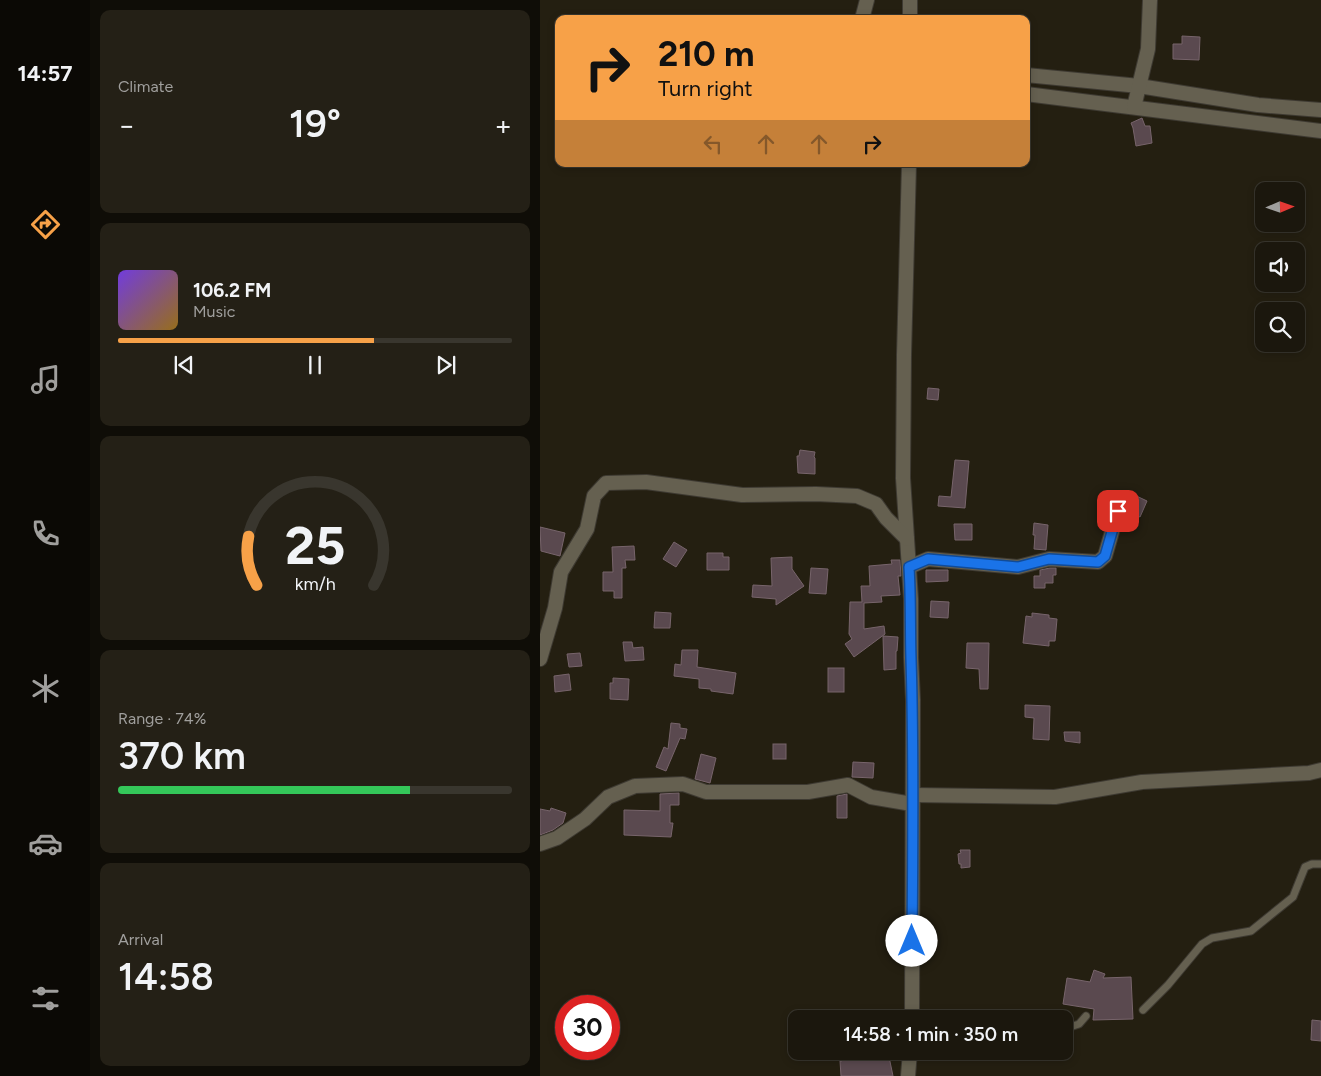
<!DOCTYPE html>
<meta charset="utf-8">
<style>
body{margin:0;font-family:Figtree,sans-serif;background:#242016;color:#f1f3f6;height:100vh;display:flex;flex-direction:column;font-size:19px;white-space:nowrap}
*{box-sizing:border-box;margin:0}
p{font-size:16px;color:#a09f9d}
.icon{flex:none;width:28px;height:28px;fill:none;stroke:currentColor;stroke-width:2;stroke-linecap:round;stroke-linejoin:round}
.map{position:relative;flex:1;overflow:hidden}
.side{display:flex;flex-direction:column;gap:10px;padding:10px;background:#0f0d07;width:450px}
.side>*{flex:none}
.banner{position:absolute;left:15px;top:15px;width:475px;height:152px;border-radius:10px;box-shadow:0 2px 8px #0003,0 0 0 1px #39362e;background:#f7a148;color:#111;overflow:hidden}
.needle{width:32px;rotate:88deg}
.controls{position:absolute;left:715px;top:182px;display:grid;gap:10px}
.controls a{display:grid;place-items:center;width:50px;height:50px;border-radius:10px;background:#1b170d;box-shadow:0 2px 8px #0003,0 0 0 1px #39362e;font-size:25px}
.speed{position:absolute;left:15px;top:995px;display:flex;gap:10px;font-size:25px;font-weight:700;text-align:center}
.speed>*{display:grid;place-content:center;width:65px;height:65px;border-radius:50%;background:#1b170d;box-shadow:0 2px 8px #0003,0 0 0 1px #39362e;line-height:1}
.speed .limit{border:8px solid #d22;background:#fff;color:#111}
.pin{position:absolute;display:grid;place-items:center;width:42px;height:42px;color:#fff;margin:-21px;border-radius:10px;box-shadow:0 2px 8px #0006}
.me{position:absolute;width:55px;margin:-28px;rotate:0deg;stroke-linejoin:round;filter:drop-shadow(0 0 4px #0008)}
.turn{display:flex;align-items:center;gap:18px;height:105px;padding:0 20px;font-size:22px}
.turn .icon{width:65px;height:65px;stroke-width:2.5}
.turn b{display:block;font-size:35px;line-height:42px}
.lanes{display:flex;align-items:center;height:48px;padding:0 20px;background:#0003;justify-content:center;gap:25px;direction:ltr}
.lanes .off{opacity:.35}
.big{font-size:38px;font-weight:600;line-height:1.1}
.side .tile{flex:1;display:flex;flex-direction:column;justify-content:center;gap:8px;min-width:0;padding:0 18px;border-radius:10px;background:#242016}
.side .dial{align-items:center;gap:0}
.dial svg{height:130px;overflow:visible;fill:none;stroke:#39362e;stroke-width:7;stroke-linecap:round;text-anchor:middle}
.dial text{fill:#f1f3f6;stroke:none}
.song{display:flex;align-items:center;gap:15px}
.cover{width:60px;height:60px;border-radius:8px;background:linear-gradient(135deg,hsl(260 70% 55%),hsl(40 70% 35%))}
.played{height:5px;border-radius:2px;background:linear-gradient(90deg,#f7a148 65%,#39362e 65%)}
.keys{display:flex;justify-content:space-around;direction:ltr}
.heat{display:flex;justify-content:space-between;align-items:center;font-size:28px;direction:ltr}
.charge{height:8px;border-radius:4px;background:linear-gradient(90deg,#34c759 74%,#39362e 0)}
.trip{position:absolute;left:248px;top:1010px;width:285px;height:50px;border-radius:10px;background:#1b170d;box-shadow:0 2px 8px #0003,0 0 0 1px #39362e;font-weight:600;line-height:50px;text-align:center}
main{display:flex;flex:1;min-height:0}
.dock{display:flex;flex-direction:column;width:90px;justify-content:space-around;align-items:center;background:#0b0905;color:#a09f9d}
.dock .icon{width:35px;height:35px}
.dock .on{color:#f7a148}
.dock b{font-size:22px;color:#f1f3f6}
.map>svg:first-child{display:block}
.building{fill:#5a494f;stroke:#77646b}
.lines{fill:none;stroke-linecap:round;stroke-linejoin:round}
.lane-casing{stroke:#3e3a32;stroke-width:9}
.street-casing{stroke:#3e3a32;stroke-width:16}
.lane{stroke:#656050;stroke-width:7}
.street{stroke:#656050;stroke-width:14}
.route-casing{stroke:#114b97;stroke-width:12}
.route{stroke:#1a73e8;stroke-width:9}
</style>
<main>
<nav class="dock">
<b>14:57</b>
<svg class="icon on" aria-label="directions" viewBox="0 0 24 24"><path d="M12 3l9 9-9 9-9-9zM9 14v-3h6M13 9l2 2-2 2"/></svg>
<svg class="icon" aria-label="music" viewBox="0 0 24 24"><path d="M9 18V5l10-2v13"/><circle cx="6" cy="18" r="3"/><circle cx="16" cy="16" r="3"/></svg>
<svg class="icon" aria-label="phone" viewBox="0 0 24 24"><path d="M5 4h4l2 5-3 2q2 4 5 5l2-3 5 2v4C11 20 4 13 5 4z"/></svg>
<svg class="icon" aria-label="climate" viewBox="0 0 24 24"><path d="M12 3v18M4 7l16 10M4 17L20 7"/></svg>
<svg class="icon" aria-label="car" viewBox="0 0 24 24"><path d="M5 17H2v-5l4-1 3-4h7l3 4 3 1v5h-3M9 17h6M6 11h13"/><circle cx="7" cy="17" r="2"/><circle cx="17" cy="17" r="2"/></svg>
<svg class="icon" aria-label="filters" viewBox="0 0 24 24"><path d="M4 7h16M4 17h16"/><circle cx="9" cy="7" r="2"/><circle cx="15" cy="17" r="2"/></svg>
</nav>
<section class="side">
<div class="tile"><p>Climate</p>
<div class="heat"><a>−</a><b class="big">19°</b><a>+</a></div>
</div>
<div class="tile">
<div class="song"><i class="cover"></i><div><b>106.2 FM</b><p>Music</p></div></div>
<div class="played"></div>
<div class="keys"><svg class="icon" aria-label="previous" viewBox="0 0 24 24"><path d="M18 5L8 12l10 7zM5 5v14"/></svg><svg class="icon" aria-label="pause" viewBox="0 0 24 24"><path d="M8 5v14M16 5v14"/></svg><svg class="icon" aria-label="next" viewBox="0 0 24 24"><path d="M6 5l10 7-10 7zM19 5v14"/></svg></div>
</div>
<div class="tile dial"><svg viewBox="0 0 100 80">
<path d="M14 69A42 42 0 1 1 86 69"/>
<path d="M14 69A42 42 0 0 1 9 39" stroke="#f7a148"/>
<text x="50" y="56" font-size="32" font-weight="700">25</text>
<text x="50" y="72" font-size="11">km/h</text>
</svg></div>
<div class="tile"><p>Range · 74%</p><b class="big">370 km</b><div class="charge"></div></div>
<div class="tile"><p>Arrival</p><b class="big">14:58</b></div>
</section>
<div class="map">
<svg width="781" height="1076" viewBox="0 0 781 1076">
<rect width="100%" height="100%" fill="#241f11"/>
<g class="building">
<path d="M642 36 660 37 659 60 633 59V44H642Z"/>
<path d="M602 118 605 126H610L612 143 596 146 593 128 591 123Z"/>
<path d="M388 388 399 389 398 400 387 399Z"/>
<path d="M260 450 275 452 274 457 275 458V474L258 473 257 456H259Z"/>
<path d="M415 460 429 461 425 508 398 506 399 496 411 497Z"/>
<path d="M588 492 607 501 600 517 591 513 592 510 582 504Z"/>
<path d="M494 523 508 525 506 550 494 549 495 535H493Z"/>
<path d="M414 524H432V540H415Z"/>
<path d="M0 527 25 533 20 556 1 551Z"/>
<path d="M134 542 147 550 136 567 123 559Z"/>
<path d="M94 546 95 560H85L86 568H82V598H74V591H63V572H73L72 547Z"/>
<path d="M167 553H183V557H189V570H167Z"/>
<path d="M252 557V569L264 586 236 605V599L212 597 213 585 232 586 231 558Z"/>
<path d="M351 560H360L361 576H358L360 595 341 596 342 602 324 603V629L344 626 345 634 314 657 305 644 312 639 309 634 310 602H322L321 586H330L329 566 352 564Z"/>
<path d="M271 568 288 569 286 594 269 593Z"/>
<path d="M510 568H516V575H513V583H505V588H494V576H500V570Z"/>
<path d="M386 570H408V581L386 582Z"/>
<path d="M391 601 409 602 408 618 390 617Z"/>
<path d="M115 612 131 613 130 628H114Z"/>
<path d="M492 613 509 615V618L517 619 515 641H509V646L483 643 486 616 492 617Z"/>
<path d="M343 636 358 637 357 651H356V669L344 670Z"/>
<path d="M83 642H92L93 648 103 647 104 660 85 661Z"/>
<path d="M427 643H449L448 689H440L439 669 426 668Z"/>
<path d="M142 650H158L157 667 196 673 193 694 171 691V689L159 688V679L134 676 135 664 141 665Z"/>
<path d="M40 653 42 666 29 667 27 654Z"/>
<rect x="288" y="668" width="16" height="24"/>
<path d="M29 674 31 690 15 692 14 676Z"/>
<path d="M73 678 89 679 88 700 70 699V683H73Z"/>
<path d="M485 705 510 706 509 740 493 739 494 718 485 717Z"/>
<path d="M131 723 140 724V728L147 729 145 739 140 738 126 771 116 767 124 747 128 749Z"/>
<path d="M524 732H540V743L525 741Z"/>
<rect x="233" y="744" width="13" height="15"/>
<path d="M161 754 176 758 170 783 155 779Z"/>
<path d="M313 762 334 763 333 778 312 777Z"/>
<path d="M139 793V805H130V823H133L131 837 84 835V810L120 811V794Z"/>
<path d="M307 794V818H297V796Z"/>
<path d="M11 808 26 813 23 823 13 830 0 835V809L10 811Z"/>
<path d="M420 850H430V867L421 868V864H419L418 854 421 853Z"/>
<path d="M554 970 565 974 563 978 591 977 593 1019 553 1020 554 1009 523 1004 527 978 550 982Z"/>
<path d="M772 1020 781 1021V1041L771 1040Z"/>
<path d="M348 1052 353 1076H301L300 1061H302V1058Z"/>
</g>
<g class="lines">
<defs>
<g id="lane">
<path d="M603 1010 628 985 662 944 672 938 711 931 753 897 765 867 772 864H781"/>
<path d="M524 1029 539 1024 546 1016"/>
</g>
<g id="street">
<path d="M370 0V19"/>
<path d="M322 19 327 0"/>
<path d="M486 75 599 86 718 105 781 110"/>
<path d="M486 94 781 131"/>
<path d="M594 107 608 49 610 0"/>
<path d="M369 164 364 355 363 478 371 599V657L373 700 372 1019"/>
<path d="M369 567 388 559 478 567 509 559 558 562 565 556 578 511"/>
<path d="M0 659 15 608 21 572 47 529 54 496 66 483 106 482 202 495 276 494 317 496 336 504 346 518 367 539"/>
<path d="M373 795 515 797 602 782 769 773 781 770"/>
<path d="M0 844 17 838 45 819 68 797 95 786 143 784 166 792H268L308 785 331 797 372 804"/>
<path d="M368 1076 370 1051"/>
</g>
</defs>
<use href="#lane" class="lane-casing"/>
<use href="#street" class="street-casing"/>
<use href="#lane" class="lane"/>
<use href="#street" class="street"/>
</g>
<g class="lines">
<defs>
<path id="route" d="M372 941C373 847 374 753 371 659 370 628 371 598 369 567L388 559 478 567 509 559 558 562 565 556 578 511"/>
</defs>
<use href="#route" class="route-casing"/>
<use href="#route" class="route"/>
</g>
</svg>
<div class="controls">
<a><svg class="needle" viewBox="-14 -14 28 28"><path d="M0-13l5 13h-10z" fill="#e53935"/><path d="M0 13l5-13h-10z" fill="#a09f9d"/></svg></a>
<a><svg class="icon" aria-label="sound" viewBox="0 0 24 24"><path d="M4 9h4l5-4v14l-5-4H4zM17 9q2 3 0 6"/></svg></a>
<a><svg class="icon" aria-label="search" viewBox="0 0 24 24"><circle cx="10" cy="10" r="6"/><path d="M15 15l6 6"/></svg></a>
</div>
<div class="speed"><div class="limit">30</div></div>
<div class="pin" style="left:578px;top:511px;background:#d93025"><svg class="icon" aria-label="arrive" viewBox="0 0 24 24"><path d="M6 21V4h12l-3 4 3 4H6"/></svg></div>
<svg class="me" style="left:372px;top:941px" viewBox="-20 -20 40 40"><circle r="19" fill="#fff"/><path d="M0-13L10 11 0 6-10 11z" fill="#1a73e8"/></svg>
<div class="trip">14:58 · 1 min · 350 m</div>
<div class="banner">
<div class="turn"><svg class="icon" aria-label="right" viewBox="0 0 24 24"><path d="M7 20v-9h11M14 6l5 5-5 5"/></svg><div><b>210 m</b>Turn right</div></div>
<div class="lanes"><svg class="icon off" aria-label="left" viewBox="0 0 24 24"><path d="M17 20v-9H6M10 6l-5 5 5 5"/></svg><svg class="icon off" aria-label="ahead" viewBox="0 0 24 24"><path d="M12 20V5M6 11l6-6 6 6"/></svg><svg class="icon off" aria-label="ahead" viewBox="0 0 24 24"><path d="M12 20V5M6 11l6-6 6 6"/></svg><svg class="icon" aria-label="right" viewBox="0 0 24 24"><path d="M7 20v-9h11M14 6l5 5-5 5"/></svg></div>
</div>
</div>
</main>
